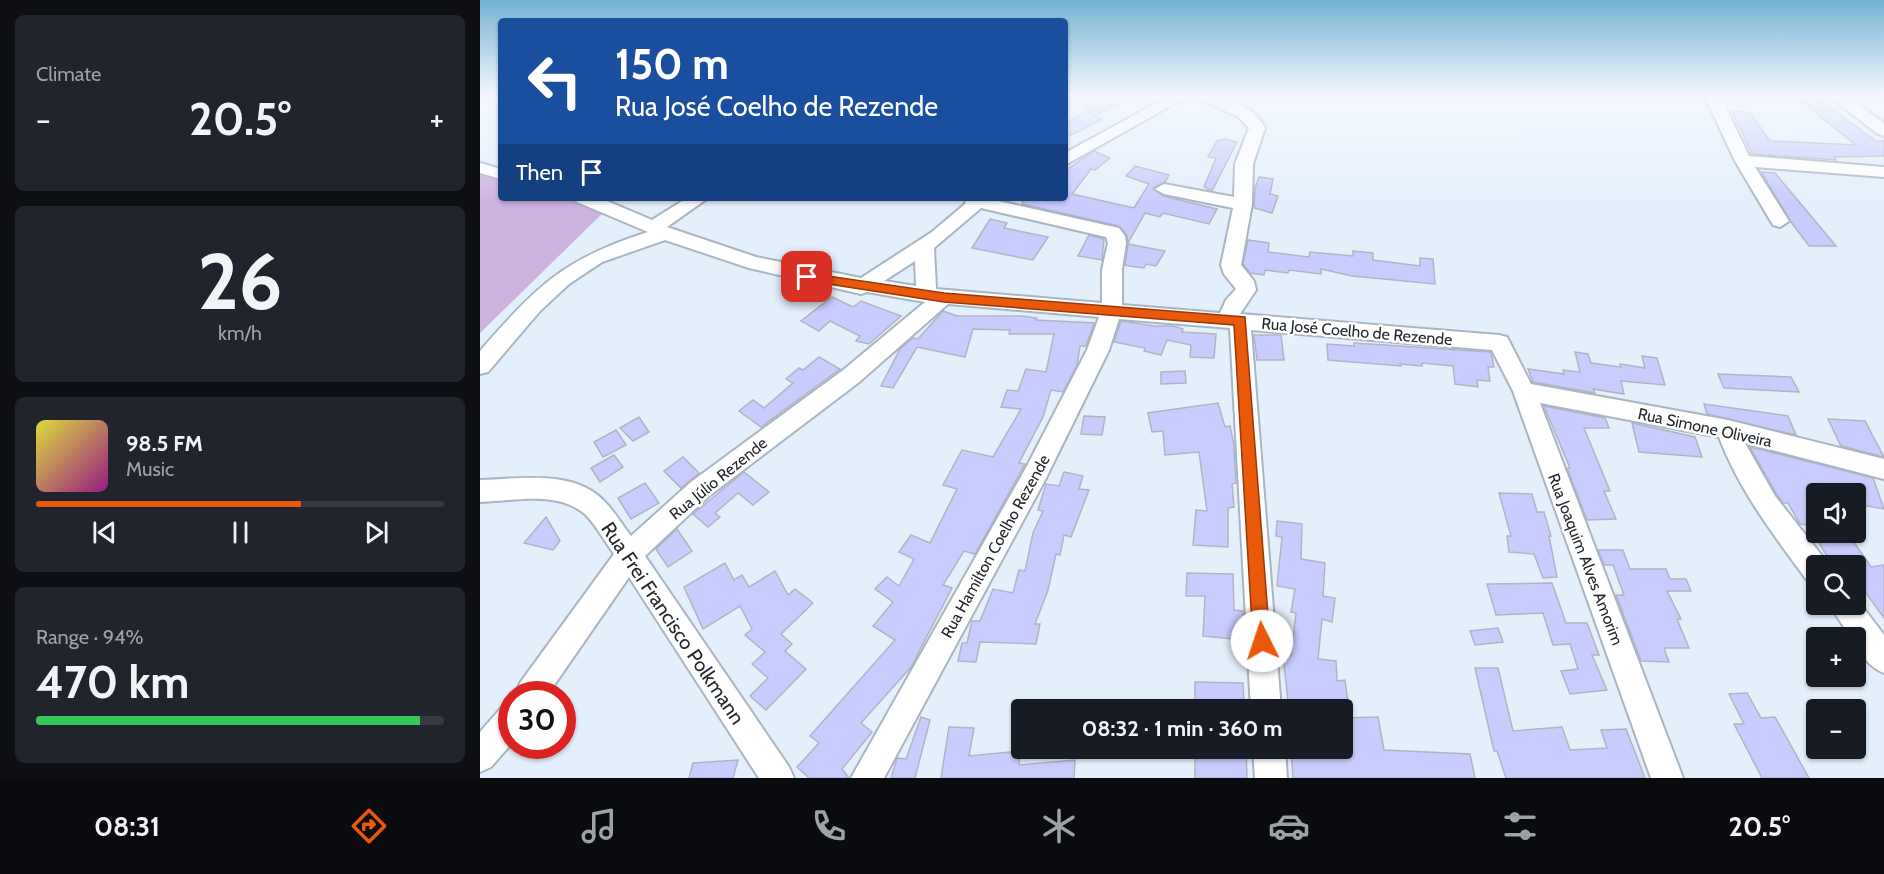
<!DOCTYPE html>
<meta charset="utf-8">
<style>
body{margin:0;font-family:Cabin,sans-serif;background:#20242c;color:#f1f3f6;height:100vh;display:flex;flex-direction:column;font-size:22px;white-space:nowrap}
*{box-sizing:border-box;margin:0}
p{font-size:20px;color:#9ea1a6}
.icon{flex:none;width:33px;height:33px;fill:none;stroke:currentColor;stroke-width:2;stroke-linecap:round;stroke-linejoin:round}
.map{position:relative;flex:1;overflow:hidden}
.side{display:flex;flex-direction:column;gap:15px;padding:15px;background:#0d0f14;width:480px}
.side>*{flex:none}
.banner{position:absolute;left:18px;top:18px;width:570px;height:183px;border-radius:6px;box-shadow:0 2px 4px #0004;background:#1a4fa0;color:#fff;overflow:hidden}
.buttons{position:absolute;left:1326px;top:483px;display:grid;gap:12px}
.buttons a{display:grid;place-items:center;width:60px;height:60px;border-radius:6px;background:#171b24;box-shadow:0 2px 4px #0004;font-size:30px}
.speed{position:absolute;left:18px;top:681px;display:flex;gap:12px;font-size:30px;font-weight:700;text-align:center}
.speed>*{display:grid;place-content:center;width:78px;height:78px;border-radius:50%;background:#171b24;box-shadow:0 2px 4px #0004;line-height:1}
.speed .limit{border:9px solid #d22;background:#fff;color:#111}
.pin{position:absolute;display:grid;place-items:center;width:51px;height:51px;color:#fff;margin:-26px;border-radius:12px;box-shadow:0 3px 9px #0006}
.me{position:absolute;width:66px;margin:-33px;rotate:356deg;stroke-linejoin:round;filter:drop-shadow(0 0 4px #0008)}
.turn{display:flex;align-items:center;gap:21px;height:126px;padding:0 18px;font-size:27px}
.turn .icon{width:78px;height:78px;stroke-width:2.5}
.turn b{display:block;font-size:42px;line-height:51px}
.then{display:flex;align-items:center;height:57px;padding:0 18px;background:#0003;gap:12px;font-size:22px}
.big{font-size:45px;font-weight:700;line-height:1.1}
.side .tile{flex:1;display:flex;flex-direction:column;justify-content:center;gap:9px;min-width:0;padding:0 21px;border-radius:9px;background:#20242c}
.side .dial{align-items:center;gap:0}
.dial b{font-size:78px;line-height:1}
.song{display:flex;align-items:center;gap:18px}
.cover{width:72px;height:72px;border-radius:9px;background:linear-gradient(135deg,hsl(60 70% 55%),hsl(310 70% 35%))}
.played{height:6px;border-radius:3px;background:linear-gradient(90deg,#ea580c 65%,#363941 65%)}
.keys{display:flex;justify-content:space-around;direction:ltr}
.heat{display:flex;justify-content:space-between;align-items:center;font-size:33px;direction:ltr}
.charge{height:9px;border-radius:4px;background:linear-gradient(90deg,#34c759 94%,#363941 0)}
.trip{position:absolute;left:531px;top:699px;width:342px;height:60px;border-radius:6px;background:#171b24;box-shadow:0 2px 4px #0004;font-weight:700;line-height:60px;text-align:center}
.dock{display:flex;height:96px;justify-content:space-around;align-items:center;background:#090b0e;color:#9ea1a6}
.dock .icon{width:42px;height:42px}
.dock .current{color:#ea580c}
.dock b{font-size:27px;color:#f1f3f6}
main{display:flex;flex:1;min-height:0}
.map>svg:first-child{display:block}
.green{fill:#ccb2e0}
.building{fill:#c9ccff;stroke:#b3b4c3;stroke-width:1.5}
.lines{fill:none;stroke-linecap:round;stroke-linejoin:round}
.minor-casing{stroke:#aab5c2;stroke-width:4}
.minor{fill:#fff;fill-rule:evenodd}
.route{fill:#ea580c;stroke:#983908;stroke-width:1.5}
.labels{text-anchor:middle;stroke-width:5;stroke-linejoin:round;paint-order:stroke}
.street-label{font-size:16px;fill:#25292e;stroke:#fff}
.near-street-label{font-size:20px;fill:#25292e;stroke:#fff}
</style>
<main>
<section class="side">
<div class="tile"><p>Climate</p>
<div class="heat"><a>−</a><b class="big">20.5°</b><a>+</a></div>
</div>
<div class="tile dial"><b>26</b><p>km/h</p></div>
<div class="tile">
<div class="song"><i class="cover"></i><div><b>98.5 FM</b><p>Music</p></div></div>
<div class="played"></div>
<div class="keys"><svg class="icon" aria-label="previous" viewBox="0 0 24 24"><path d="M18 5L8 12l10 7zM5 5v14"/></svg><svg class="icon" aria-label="pause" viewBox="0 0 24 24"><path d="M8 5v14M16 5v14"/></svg><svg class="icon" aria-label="next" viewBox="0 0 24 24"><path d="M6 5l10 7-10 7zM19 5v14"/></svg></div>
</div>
<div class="tile"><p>Range · 94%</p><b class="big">470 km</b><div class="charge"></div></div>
</section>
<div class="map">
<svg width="1404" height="778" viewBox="0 0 1404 778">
<rect width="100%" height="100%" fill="#e4effc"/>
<path class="green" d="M0 171 21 177V198H91L127 209 0 333Z"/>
<g class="building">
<path d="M585 95H657L619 114Z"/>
<path d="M1313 95H1333L1396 141H1404V156L1355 157 1356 160 1272 154 1252 111 1270 113 1290 141 1376 145Z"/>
<path d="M608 111 622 120 585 138V123Z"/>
<path d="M744 139 757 142 732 191 724 187 736 158 728 157 737 141Z"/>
<path d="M614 151 630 158 615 170 611 169 592 194 654 208 669 184 646 176 655 166 689 175 685 182 673 188 683 196 737 209 729 224 683 213 680 217 665 213 648 243 647 235 639 226 542 204 543 198H585V171Z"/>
<path d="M1281 172 1295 173 1356 246H1329L1311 222Z"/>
<path d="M779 177 793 179 790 194 798 196 792 213 774 208 775 188Z"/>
<path d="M510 219 527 223 524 228 568 237 553 260 492 248Z"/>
<path d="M609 235 624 239 622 260 598 256Z"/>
<path d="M768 240 789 243 788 252 829 257 830 252 873 256V251L893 253V260L940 266V258L953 259 955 284 872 276 841 269V274L809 270 808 273 785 270 784 275 770 273 763 264Z"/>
<path d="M648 244 685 251 676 266 666 264 664 268 649 266 645 265Z"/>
<path d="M352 297 373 307 381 301 421 316 389 344 376 341 380 336 350 321 339 331 321 321Z"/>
<path d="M463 311 477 316H542L557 318 556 320 614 323 606 346H600L597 365 583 392 571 390 563 417 539 463 545 464 495 554 484 551 463 585 472 588 431 667 381 723 392 732 362 769 369 778H329L317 767 339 743 330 736 415 640 393 626 413 602 395 589 407 577 419 586 434 559 419 552 431 535 450 543 477 489 463 485 482 450 513 457 541 409 521 407 527 390 538 391 546 369 566 372 574 334H529L530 330 493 329 485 357 437 347 413 388 401 386 420 349 433 338 438 339Z"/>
<path d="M641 321 674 326H693L703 329 702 332 736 334 734 358 710 357 711 345 687 340 681 355 664 351 665 348 634 342Z"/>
<path d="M774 335H801L804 360H777Z"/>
<path d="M874 343 1011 352 1014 367H1008L1010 381 997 380 998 387 975 384 973 366 942 363V366L920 364 921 366 848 360 847 344 874 346Z"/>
<path d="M1095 352 1108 354 1111 363 1141 367 1140 364 1165 368 1162 356 1177 358 1185 385 1141 381 1144 394 1113 389 1115 393 1053 382 1048 369 1084 374 1083 370 1100 372Z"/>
<path d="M339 357 360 369 281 427 259 411 273 400 284 408 313 383 306 379 319 368 323 370Z"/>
<path d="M705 371 706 383 681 384V372Z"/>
<path d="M1238 374 1311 377 1319 392 1244 388Z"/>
<path d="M738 403 745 427 750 426 754 445 756 483 752 484 754 507 748 508V547L713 545 716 510 727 511 719 452 685 455 683 431 672 432 668 413Z"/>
<path d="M1224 404 1308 416 1316 435 1227 414Z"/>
<path d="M1064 406 1125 418 1129 428H1104L1130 491H1124L1136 519 1107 520 1087 468H1090Z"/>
<path d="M604 416 625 417 622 435 601 434Z"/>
<path d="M159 417 169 432 153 441 140 428Z"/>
<path d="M1348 419 1385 421 1404 457 1361 446Z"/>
<path d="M1152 423 1215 437 1222 457 1159 452Z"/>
<path d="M136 430 146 445 123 457 114 442Z"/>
<path d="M1270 447 1393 478 1404 509 1377 504 1373 491 1341 483 1343 487 1336 486V526L1320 524 1308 503H1303L1297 495Z"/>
<path d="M134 455 143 467 120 482 111 468Z"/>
<path d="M203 457 219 473 201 488 184 471Z"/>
<path d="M264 472 289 492 273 505 258 493 235 513 240 517 228 527 213 514Z"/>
<path d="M584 472 603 476 599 489 609 490 591 537 584 535 580 555 576 554 568 590 555 624H560L556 644 500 642 496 662 478 661 482 643H487L492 621H500L513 589 533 593 539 570 545 571 553 533 563 511 558 510 566 484 579 486Z"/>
<path d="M165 483 179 503 151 519 138 498Z"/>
<path d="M1019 493 1052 494 1057 512H1064L1071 536H1069L1077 577 1063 578 1054 554 1029 552 1027 536H1031Z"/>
<path d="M66 517 80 541 73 550 44 543Z"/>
<path d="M797 521 822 524 821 559 845 563 843 596 855 598 852 622 842 619 838 659 856 661 857 681 865 680 869 710H809L803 656H811L816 613 811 612 815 589 797 586 802 537 796 536Z"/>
<path d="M197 529 212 551 188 567 176 549Z"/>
<path d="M1367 532 1391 567 1404 565V618L1379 583H1376V566H1353L1333 533Z"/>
<path d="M1118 550H1143L1150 569H1186L1190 579H1206L1211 591H1187L1201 619H1197L1209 648H1184L1189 662 1161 661 1136 595H1144L1133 565H1124Z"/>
<path d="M245 563 254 580 262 575 269 587 295 571 308 595 315 589 333 603 301 634 312 644 305 651 326 669 286 710 270 696 288 678 272 664 285 652 265 635 272 629 260 606 223 629 204 587Z"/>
<path d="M707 573 753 574 754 610 763 611 764 640 723 636 725 596H706Z"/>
<path d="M1072 583 1086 623H1107L1119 655H1112L1127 690 1090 694 1081 671 1098 669 1090 644 1073 645 1063 613 1016 615 1007 584Z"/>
<path d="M1018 628 1023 642 995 645 990 631Z"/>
<path d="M995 668H1018L1033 731 1082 727 1090 750 1127 748 1121 730 1146 729 1165 778H1026L1017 751H1014Z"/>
<path d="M715 682 763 683 764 710H715Z"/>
<path d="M1267 693 1281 718 1295 717 1329 778H1282L1254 724H1264L1249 694Z"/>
<path d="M441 717 450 720 435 778H411L417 758 426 759Z"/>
<path d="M898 717 904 750 990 754 995 778H813L811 748H862V718Z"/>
<path d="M469 727 494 728 489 756 540 751 539 765 595 760 594 778H461Z"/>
<path d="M715 748H766L767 778H715Z"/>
<path d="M258 760 253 778H209L213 763Z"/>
</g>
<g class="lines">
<defs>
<g id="minor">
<path d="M691 95H710L585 165V153Z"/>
<path d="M720 95C744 95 774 105 785 128L773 164 772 204 761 265 774 281 776 290 760 314 1019 335 1027 337 1051 384 1248 420 1404 459V479L1265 443 1295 496 1346 561 1347 566H1336V582L1326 579C1293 534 1259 490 1239 437L1060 403 1203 778H1171L1033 391 1012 350 771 330 801 710H771L750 328 639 319 629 350 565 480 404 778H371L547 466 607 350 619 317 468 304 378 383 229 496 165 556 309 767 314 778H279L149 577 68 694H36L40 683 134 554C125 542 116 525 106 515 78 490 34 501 0 502V480C39 479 95 469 125 502 135 512 142 525 151 536L211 482 362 371 445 302 387 292 381 294 269 268 185 240 122 262 89 284 60 311 8 372 0 374V351C57 286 83 259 168 232L97 202 94 198H120L172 220 207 198H228L187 227 276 257 381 278 452 232 485 204 487 198H505L639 228 645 236 646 243 642 270V305L740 313 746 300 756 289 744 274 741 265 753 208 684 194 675 189 684 184 754 197 755 164 769 128 757 116 721 100ZM501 208 626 237 628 243 622 270V303L456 289 454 248ZM435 261 436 286 404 281Z"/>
<path d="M1224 95H1240L1269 156 1404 167V177L1275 167 1309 221 1300 227 1293 225 1255 161Z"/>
<path d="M1347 95H1365L1404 123V136L1398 134Z"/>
<path d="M0 163 21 169V179L0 173Z"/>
<path d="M1376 598 1404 635V673C1391 668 1376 652 1376 638H1371L1349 604H1376Z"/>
<path d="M32 704V743L11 767 0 772V732L21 708Z"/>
<path d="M773 748H805L807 778H775Z"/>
</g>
</defs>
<use href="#minor" class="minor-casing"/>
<use href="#minor" class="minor"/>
</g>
<linearGradient id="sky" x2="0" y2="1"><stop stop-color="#75b2d2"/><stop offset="0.47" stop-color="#f3f8fe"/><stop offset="1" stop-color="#f3f8fe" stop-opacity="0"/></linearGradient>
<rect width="1404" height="204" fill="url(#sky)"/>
<path class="route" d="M327 273 464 293 765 317 790 641 788 647 782 649 776 647 773 641 754 325 464 302 323 280V274Z"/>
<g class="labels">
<g class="street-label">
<text transform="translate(877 331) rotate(5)" y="6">Rua José Coelho de Rezende</text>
<text transform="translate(1225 427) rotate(12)" y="6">Rua Simone Oliveira</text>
<text transform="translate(238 478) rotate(-39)" y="6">Rua Júlio Rezende</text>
<text transform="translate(515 546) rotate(-61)" y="6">Rua Hamilton Coelho Rezende</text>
<text transform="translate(1106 559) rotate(69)" y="6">Rua Joaquim Alves Amorim</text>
</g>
<g class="near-street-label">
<text transform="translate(193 623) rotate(56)" y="7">Rua Frei Francisco Polkmann</text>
</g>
</g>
</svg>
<div class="buttons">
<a><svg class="icon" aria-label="sound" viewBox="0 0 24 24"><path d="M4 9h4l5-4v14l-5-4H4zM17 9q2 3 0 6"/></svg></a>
<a><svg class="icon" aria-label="search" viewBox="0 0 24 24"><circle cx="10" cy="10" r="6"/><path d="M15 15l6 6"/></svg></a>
<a>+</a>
<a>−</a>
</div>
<div class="speed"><div class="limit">30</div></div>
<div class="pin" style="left:327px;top:277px;background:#d93025"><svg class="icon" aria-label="arrive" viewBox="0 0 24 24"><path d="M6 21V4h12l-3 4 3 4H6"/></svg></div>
<svg class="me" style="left:782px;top:641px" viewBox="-20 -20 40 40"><circle r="19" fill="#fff"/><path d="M0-13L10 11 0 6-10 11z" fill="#ea580c"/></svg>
<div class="trip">08:32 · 1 min · 360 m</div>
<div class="banner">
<div class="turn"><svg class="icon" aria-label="left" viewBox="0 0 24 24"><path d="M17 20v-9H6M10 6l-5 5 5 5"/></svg><div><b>150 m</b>Rua José Coelho de Rezende</div></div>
<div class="then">Then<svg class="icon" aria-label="arrive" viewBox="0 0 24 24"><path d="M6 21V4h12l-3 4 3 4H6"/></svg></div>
</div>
</div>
</main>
<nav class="dock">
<b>08:31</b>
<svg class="icon current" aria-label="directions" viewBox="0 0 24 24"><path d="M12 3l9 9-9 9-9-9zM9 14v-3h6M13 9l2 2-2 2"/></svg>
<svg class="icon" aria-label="music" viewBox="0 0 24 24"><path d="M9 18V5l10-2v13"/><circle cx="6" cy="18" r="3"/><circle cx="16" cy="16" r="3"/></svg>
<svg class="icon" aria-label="phone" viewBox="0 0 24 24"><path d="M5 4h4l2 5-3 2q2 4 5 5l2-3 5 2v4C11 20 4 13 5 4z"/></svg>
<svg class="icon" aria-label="climate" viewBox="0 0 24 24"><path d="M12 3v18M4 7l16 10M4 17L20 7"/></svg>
<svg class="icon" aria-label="car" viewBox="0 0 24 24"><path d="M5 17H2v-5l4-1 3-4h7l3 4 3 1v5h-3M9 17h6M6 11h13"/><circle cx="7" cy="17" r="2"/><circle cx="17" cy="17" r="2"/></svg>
<svg class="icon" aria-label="filters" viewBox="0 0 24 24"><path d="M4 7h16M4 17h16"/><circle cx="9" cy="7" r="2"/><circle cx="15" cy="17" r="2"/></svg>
<b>20.5°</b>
</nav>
